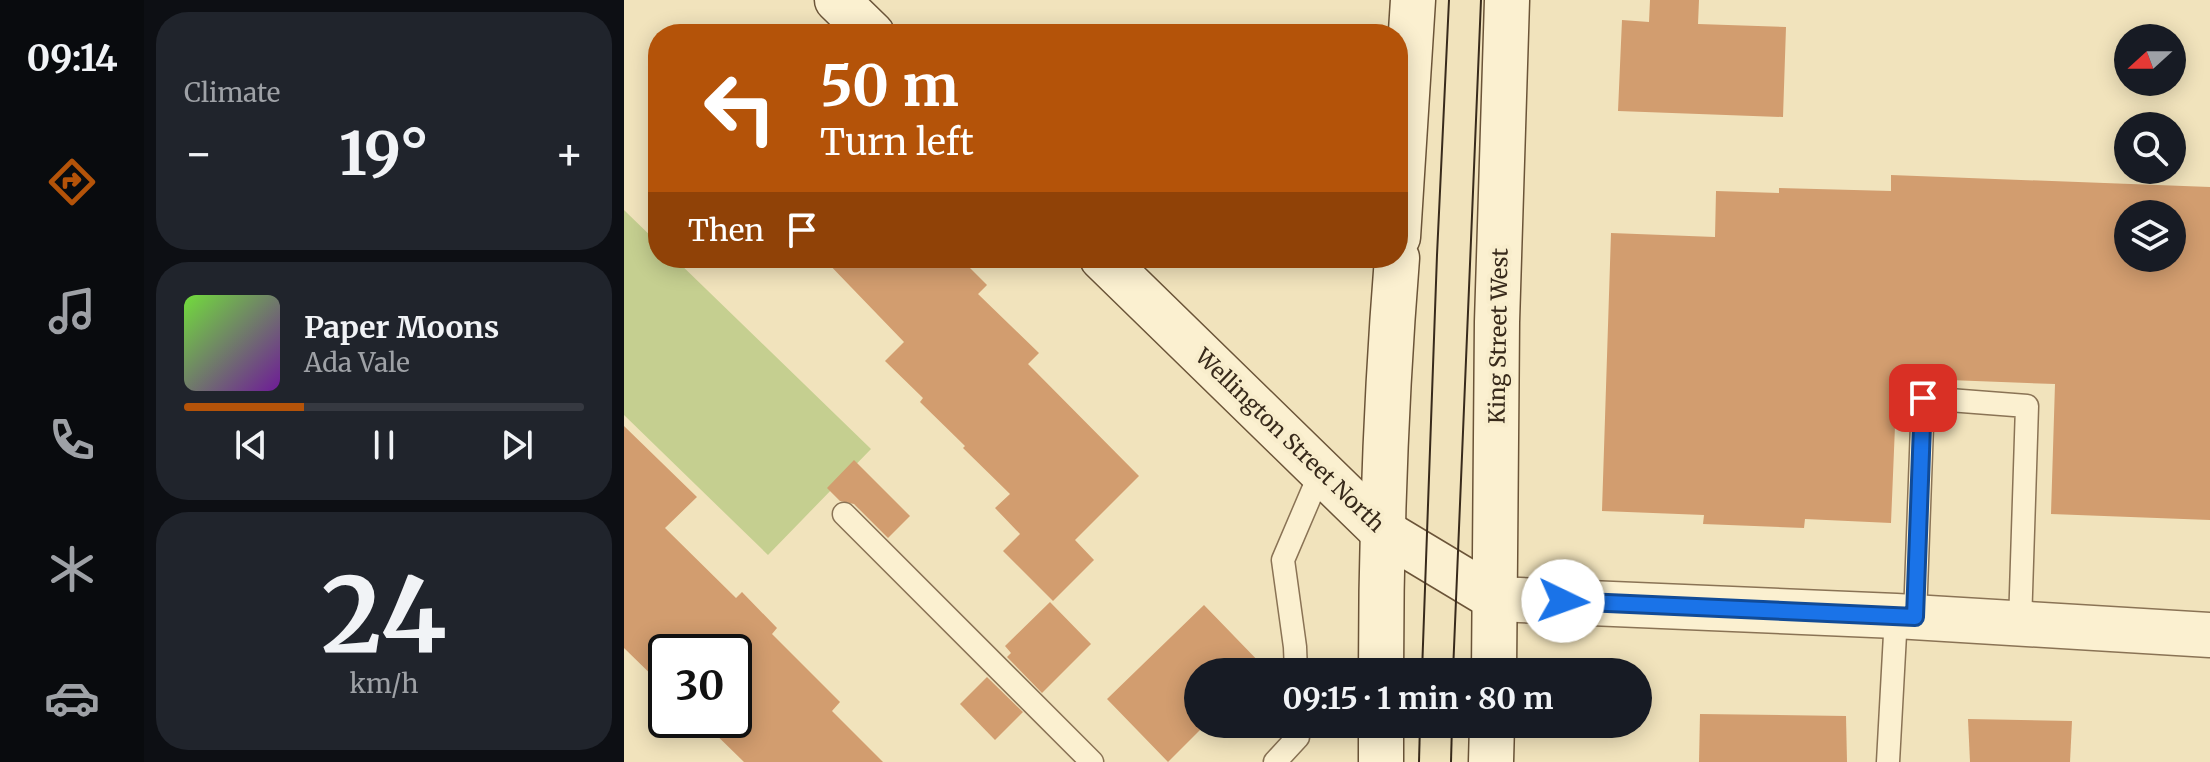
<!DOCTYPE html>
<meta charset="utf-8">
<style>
body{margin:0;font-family:Merriweather,serif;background:#20242c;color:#f1f3f6;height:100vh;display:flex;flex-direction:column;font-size:30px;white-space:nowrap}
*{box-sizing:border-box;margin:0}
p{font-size:26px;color:#9ea1a6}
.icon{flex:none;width:44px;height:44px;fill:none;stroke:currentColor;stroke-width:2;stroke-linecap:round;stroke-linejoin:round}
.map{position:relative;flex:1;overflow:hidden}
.sheet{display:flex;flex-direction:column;gap:12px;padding:12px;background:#0d0f14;width:480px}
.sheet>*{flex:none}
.top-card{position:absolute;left:24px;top:24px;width:760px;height:244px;border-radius:32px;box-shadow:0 4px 20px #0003;background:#b45309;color:#fff;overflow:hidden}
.needle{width:52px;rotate:249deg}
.tools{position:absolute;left:1490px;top:24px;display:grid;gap:16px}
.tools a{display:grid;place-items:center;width:72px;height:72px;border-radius:50%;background:#171b24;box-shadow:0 4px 20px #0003;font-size:40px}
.speed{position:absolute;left:24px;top:634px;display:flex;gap:16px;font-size:40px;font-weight:700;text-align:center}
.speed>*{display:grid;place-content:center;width:104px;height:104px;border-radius:50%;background:#171b24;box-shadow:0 4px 20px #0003;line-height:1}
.speed .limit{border:4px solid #111;border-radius:12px;background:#fff;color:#111}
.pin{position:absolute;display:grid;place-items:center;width:68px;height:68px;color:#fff;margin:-34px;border-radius:16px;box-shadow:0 4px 12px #0006}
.me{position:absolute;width:88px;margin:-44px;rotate:93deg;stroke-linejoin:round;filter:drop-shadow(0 0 6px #0008)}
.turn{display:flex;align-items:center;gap:28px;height:168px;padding:0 40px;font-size:36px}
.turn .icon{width:104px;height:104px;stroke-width:2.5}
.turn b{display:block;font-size:56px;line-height:68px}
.then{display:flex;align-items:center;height:76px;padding:0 40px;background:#0003;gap:16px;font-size:30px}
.big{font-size:60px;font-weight:700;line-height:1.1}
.sheet .tile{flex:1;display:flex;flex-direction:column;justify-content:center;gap:12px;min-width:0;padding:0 28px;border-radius:32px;background:#20242c}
.sheet .dial{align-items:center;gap:0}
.dial b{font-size:104px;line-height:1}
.song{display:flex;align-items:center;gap:24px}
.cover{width:96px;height:96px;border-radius:12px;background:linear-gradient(135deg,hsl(100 70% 55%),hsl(280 70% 35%))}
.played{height:8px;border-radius:4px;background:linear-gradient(90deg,#b45309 30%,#363941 30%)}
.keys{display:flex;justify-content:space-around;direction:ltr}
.heat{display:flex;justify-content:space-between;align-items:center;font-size:44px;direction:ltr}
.trip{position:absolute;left:560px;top:658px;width:468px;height:80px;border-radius:40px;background:#171b24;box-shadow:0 4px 20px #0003;font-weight:700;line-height:80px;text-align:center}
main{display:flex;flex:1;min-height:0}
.dock{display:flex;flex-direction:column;width:144px;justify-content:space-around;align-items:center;background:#090b0e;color:#9ea1a6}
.dock .icon{width:56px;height:56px}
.dock .current{color:#b45309}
.dock b{font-size:36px;color:#f1f3f6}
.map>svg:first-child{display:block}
.green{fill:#c5cf90}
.building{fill:#d29d6f;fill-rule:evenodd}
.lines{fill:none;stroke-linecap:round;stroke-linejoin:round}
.lane-casing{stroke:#8a7355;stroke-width:25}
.street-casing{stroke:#8a7355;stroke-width:47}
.secondary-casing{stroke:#6b5438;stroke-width:47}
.lane{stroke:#fbf0d0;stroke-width:22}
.street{stroke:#fbf0d0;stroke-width:44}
.secondary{stroke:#fbf0d0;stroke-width:44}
.tram{stroke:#382a1b;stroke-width:2}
.route-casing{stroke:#114b97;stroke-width:20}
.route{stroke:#1a73e8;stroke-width:14}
.labels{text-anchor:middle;stroke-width:8;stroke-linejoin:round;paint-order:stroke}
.street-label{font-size:22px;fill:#382a1b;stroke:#f8edcc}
</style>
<main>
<nav class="dock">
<b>09:14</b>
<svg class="icon current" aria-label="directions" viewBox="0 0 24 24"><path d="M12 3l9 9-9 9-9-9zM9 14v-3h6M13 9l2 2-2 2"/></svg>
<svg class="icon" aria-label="music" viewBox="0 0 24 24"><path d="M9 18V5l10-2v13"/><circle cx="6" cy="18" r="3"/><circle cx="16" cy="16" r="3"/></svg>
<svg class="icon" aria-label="phone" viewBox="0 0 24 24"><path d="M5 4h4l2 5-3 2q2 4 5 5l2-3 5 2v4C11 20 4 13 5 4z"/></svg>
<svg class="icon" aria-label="climate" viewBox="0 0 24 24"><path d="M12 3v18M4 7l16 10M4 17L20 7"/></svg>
<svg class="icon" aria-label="car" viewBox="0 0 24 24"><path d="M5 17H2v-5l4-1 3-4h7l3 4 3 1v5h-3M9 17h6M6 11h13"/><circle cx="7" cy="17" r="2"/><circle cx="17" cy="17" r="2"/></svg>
</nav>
<section class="sheet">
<div class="tile"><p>Climate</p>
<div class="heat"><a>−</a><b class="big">19°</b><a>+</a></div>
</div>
<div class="tile">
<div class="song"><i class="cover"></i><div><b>Paper Moons</b><p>Ada Vale</p></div></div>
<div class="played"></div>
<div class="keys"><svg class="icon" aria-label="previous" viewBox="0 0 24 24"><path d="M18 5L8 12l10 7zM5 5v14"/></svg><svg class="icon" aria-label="pause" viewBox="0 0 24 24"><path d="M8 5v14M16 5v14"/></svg><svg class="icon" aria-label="next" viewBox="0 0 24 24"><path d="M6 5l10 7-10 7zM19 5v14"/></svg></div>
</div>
<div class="tile dial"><b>24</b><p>km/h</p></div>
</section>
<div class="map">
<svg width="1586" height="762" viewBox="0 0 1586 762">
<rect width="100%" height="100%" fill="#f1e3bc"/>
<path class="green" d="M0 210 34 243V258H50L247 449 144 555 0 415Z"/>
<g class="building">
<path d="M1026 0H1075L1074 24 1162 27 1159 117 994 111 998 20 1025 22Z"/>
<path d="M1267 175 1586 187V520L1427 514 1431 384 1273 378 1267 523 1181 519 1180 528 1079 524 1080 515 978 511 987 233 1091 237 1092 191 1155 193V188L1267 191ZM1504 214H1548V258H1504Z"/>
<path d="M199 258H336L363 285 354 294 415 353 404 364 515 476 451 540 470 560 429 601 379 551 396 534 371 508 386 494 339 448 341 446 296 402 299 398 261 361 280 342Z"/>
<path d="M0 426 73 497 41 528 112 598 118 592 153 628 148 634 216 702 208 711 259 762H120L77 720H110V652H42V689L0 648Z"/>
<path d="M230 460 286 516 264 538 230 504 216 501 203 488Z"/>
<path d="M426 602 467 644 418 693 383 657 387 653 381 646Z"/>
<path d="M580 605 640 667 635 672H574V724H582L544 762 483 699Z"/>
<path d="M363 677 399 712 371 740 336 704Z"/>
<path d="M1076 714 1222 716 1223 762H1075Z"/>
<path d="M1344 719 1448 721 1446 762H1346Z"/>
</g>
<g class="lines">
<defs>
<g id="lane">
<path d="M220 514 468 762"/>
<path d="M1291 617 1299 398 1403 406 1396 624"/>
<path d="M672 672 671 647 659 560 697 471"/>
<path d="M651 762 674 737V724"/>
<path d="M1264 762 1272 616"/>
</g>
<path id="street" d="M872 599 1272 616 1586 635"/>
<g id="secondary">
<path d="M213 0 248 34"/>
<path d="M774 237 789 0"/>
<path d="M478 258 757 530 872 599"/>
<path d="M757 672C757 533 762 396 773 258"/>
<path d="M870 672 873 322 883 0"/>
<path d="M757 724V762"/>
<path d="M867 762 868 724"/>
</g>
</defs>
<use href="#lane" class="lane-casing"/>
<use href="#street" class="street-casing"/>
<use href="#secondary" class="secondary-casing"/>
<use href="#lane" class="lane"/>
<use href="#street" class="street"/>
<use href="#secondary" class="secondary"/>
<g class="tram">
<path d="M798 672 813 255 825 0"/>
<path d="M829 672 857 0"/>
<path d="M795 762 796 724"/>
<path d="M827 762 828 724"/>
</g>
</g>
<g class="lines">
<defs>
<path id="route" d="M939 601 1291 617 1299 398"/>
</defs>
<use href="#route" class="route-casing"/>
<use href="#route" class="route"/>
</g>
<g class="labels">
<g class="street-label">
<text transform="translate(874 336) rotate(-89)" y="8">King Street West</text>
<text transform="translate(666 440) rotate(44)" y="8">Wellington Street North</text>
</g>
</g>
</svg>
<div class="tools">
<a><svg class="needle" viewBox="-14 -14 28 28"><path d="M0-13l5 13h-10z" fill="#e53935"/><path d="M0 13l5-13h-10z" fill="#9ea1a6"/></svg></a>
<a><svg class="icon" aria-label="search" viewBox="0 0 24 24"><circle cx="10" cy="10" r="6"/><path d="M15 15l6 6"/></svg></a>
<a><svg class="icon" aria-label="layers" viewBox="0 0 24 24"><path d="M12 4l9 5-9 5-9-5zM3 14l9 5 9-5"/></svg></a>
</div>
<div class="speed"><div class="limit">30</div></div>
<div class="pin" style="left:1299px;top:398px;background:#d93025"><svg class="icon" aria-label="arrive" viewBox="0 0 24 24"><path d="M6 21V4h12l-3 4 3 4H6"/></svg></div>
<svg class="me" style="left:939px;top:601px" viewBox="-20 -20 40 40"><circle r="19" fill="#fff"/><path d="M0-13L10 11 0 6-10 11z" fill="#1a73e8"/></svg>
<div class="trip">09:15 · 1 min · 80 m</div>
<div class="top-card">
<div class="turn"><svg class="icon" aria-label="left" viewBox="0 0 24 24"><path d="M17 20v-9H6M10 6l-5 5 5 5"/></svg><div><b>50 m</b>Turn left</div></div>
<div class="then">Then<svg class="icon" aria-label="arrive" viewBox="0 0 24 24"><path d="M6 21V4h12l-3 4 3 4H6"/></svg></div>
</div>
</div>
</main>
